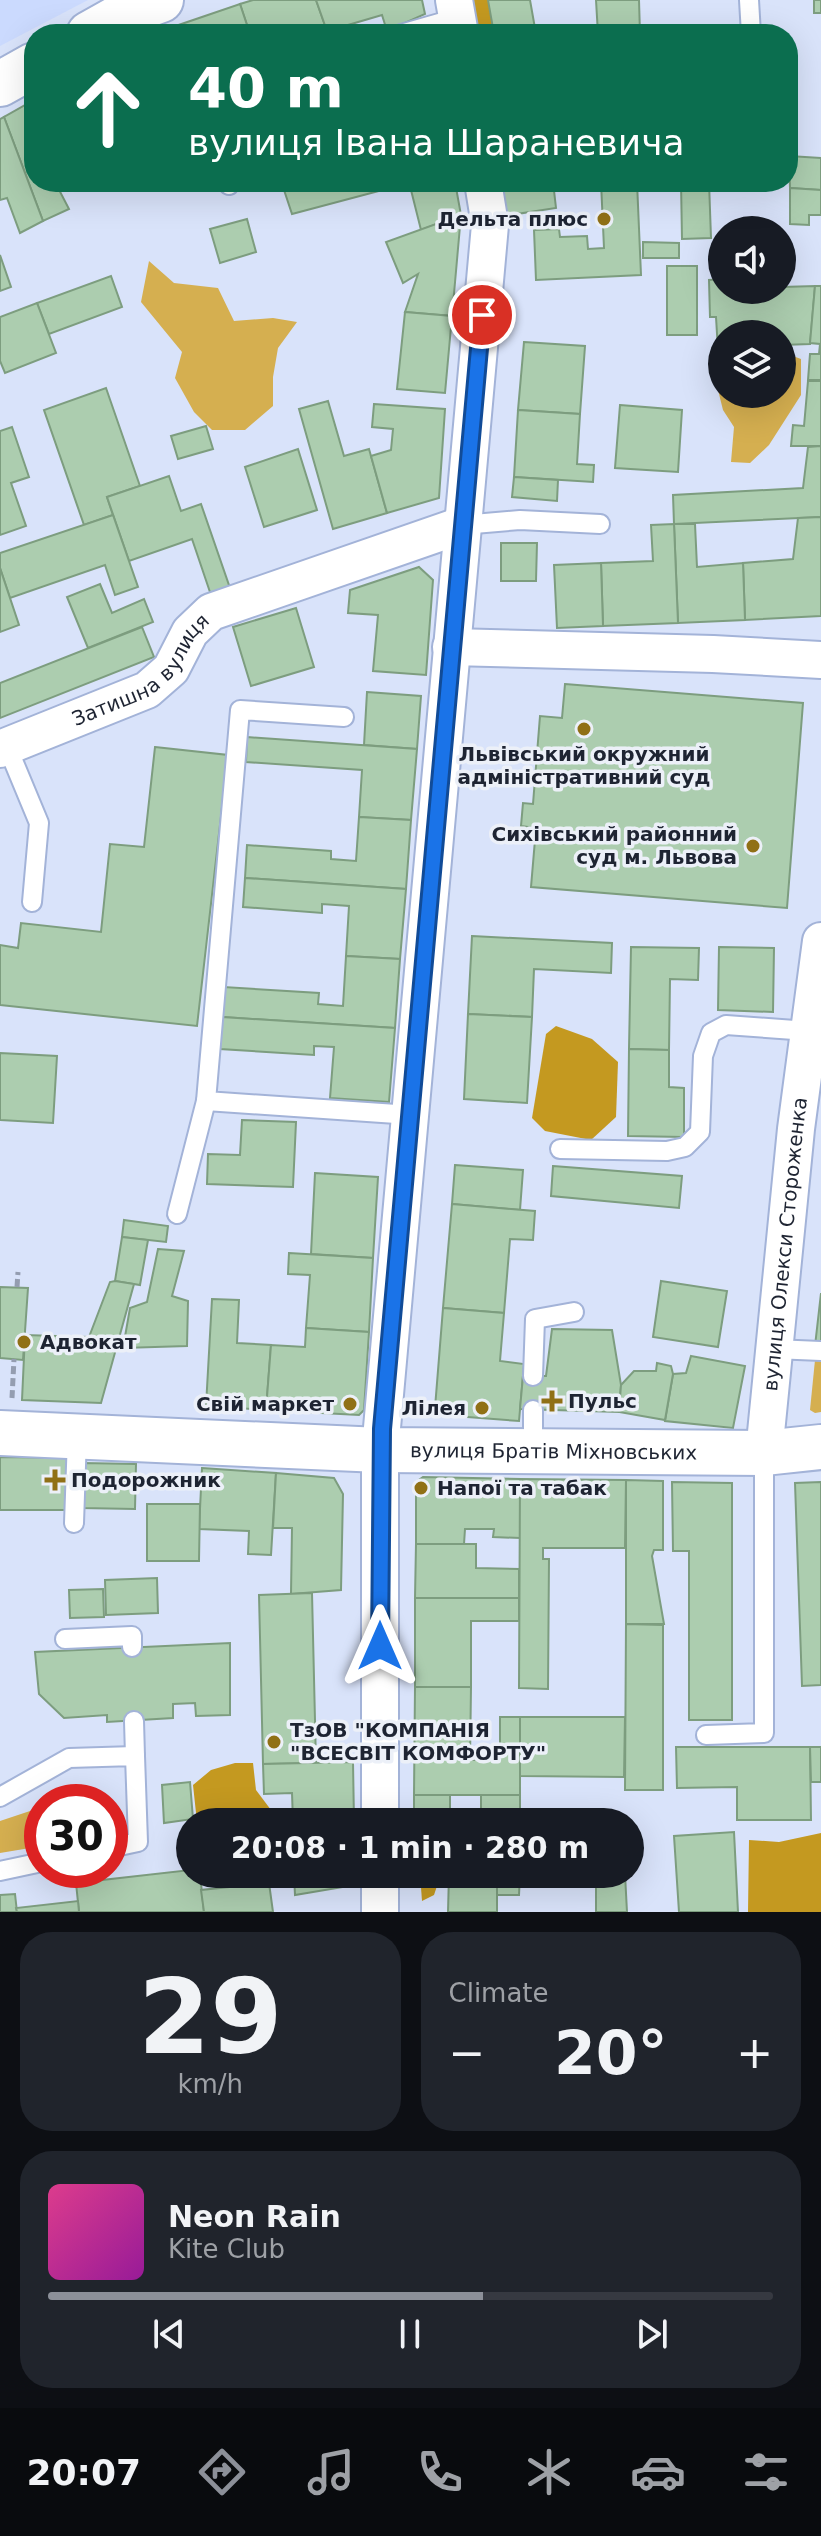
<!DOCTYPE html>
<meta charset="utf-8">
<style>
body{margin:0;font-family:"DejaVu Sans",sans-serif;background:#20242c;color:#f1f3f6;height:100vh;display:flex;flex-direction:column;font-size:30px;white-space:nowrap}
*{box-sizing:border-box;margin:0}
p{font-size:26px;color:#9ea1a6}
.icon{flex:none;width:44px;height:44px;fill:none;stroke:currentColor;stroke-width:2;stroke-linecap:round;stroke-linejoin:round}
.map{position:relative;height:1912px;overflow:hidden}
.side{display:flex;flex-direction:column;gap:20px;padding:20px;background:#0d0f14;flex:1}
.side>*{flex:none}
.banner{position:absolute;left:24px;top:24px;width:774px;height:168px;border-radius:32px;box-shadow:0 8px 32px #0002;background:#0b6e4f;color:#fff;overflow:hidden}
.fabs{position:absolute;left:708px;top:216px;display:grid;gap:16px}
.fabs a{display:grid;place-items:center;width:88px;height:88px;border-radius:50%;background:#171b24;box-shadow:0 8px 32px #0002;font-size:40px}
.speed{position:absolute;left:24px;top:1784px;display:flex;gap:16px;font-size:40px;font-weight:700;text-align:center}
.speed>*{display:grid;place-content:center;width:104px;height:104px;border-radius:50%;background:#171b24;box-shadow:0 8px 32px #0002;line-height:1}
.speed .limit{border:12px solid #d22;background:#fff;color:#111}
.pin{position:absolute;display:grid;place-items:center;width:68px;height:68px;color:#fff;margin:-34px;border:4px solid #fff;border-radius:50%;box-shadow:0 2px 8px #0007}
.me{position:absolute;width:88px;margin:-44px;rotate:0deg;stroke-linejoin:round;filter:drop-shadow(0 0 6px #0008)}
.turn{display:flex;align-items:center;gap:28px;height:168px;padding:0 32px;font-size:36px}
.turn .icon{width:104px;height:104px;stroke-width:2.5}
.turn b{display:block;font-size:56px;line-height:68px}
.big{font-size:60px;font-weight:700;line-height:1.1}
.side .card{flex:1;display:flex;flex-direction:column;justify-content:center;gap:12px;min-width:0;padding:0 28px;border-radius:32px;background:#20242c}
.side .dial{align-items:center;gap:0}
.dial b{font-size:104px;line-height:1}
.song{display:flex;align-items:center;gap:24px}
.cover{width:96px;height:96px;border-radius:12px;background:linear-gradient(135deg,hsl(330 70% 55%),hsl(300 70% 35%))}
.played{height:8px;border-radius:4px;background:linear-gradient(90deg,#8c9099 60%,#363941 60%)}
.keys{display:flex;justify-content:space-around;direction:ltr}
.heat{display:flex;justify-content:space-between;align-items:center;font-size:44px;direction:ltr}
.side .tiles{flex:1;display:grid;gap:20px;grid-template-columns:1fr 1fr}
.card:last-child{grid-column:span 2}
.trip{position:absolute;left:176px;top:1808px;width:468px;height:80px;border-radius:40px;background:#171b24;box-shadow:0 8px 32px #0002;font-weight:700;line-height:80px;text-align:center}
.tab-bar{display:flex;height:128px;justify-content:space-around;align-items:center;background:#090b0e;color:#9ea1a6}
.tab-bar .icon{width:56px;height:56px}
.tab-bar .selected{color:#8c9099}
.tab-bar b{font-size:36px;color:#f1f3f6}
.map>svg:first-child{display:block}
.built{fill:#cbdafe}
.green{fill:#d5af50}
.forest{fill:#c49920}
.building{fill:#accdaf;stroke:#7d9d7f;stroke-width:2}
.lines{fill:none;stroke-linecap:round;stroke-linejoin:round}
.lane-casing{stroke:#a3b3d8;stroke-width:22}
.street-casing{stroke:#a3b3d8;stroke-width:40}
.secondary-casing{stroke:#a3b3d8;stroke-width:48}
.path{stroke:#949db0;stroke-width:5;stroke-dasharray:8 4;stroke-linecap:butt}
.lane{stroke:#fff;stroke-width:18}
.street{stroke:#fff;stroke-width:36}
.secondary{stroke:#fff;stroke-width:44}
.route-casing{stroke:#114b97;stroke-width:20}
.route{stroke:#1a73e8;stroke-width:14}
.poi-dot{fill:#907016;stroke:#ecf0f8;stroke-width:3}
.labels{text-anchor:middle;stroke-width:7;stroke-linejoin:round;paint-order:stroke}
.poi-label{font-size:20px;font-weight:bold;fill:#1e2432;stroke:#ecf0f8;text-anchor:start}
.street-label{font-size:20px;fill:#1e2432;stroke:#ecf0f8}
</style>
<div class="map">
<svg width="821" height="1912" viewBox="0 0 821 1912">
<rect width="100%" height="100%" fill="#d9e3fa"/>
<path class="built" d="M0 0H88L0 46Z"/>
<g class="green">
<path d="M149 261 174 283 218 288 234 321 273 318 297 322 278 348 273 377V406L245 430H212L194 412 175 378 182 352 141 302Z"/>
<path d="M782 352 801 359V395L769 445 750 463 731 462 734 427 723 410 718 390 722 366V394H782Z"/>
<path d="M821 1359V1412L815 1413 810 1410 815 1360Z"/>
<path d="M42 1807V1846L0 1853V1821Z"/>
</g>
<g class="forest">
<path d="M451 0H492L498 34H455Z"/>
<path d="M556 1026 592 1039 618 1062 616 1117 591 1140 545 1131 532 1118 546 1034Z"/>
<path d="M235 1763H253L256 1790 280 1822H197L193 1785 211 1770Z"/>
<path d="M821 1833V1912H748L749 1840 779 1842Z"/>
<path d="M420 1874H441L434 1895 422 1901Z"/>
</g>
<g class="building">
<path d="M253 0H316L328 34H250L240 4Z"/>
<path d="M316 0H422L425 14 387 31 382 15 348 25 351 34H328Z"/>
<path d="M488 0H530L536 34H494Z"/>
<path d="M596 0H639L640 34H598Z"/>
<rect x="814" y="0" width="7" height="13"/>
<path d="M240 4 250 34H162L161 31Z"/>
<path d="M34 100V182H55L69 209 43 221 4 117Z"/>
<path d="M4 117 43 221 20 233 7 198 0 200V119Z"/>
<path d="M789 156 821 158V190L790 188Z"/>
<path d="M288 182H409V183L292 214 282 184Z"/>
<path d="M455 182 461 215 421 230 409 182Z"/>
<path d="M499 182H553L556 208 504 216Z"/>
<path d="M601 182H637L641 275 536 280 534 230 559 229 560 237 587 236 588 249 604 248Z"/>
<path d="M681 182H709L711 238 682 239Z"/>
<path d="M790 188 821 190V215H809V225L790 224Z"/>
<path d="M461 215 452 316 405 312 418 274 403 283 386 242Z"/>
<path d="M247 219 256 252 220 263 210 229Z"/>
<path d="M643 242 679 243V258H643Z"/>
<path d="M0 255 11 287 0 291Z"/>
<rect x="667" y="266" width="30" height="69"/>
<path d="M111 276 122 307 49 334 37 303Z"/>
<path d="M722 279V290H782V287L815 286 810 344 782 345V334H722V350H718L716 317H710L709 280Z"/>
<path d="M815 286H821V380H808L810 354H819L820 344 810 343Z"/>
<path d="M37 303 56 353 5 373 0 361V317Z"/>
<path d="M405 312 452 316 445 393 397 389Z"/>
<path d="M524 342 585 346 580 414 518 410Z"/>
<path d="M808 381H821V446H791L793 425 804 426Z"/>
<path d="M106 388 140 486 107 497 113 515 84 525 44 410Z"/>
<path d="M328 401 344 456 369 449 387 513 333 529 299 409Z"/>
<path d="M374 404 445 409 439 498 387 513 371 456 391 450 393 429 372 427Z"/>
<path d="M620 405 682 410 678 472 615 468Z"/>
<path d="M518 410 580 414 577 464 594 465 593 482 514 477Z"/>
<path d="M206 426 213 449 178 459 171 436Z"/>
<path d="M12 427 29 477 11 483 26 526 0 535V431Z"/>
<path d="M821 446V517L674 524 673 495 803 488 808 447Z"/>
<path d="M298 449 317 510 264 527 245 467Z"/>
<path d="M169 476 181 511 201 504 231 591 212 598 192 539 129 561 107 497Z"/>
<path d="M514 477 558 480 557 501 512 497Z"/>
<path d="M113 515 138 587 115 595 105 565 10 598 0 568V553Z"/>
<path d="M821 517V616L745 620 743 563 793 559 798 518Z"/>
<path d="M674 524H695L697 567 743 563 745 620 678 623Z"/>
<path d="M674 524 678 623 603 626 601 563 653 561 651 525Z"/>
<path d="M501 543H537L536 581H501Z"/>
<path d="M601 563 603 626 557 628 554 565Z"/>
<path d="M419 567 433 580 426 675 373 671 378 615 348 613 350 590Z"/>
<path d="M0 568 19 625 0 632Z"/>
<path d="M100 584 112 613 144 599 153 622 88 648 67 597Z"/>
<path d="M296 608 314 667 251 686 233 627Z"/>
<path d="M142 627 154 657 0 718V683Z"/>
<path d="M565 684 803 703 787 908 531 887 536 828 521 826 523 803 533 804 540 716 562 718Z"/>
<path d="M367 692 421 696 417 749 364 745Z"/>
<path d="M247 737 417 749 411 820 359 817 362 770 246 762Z"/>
<path d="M155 747 228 755 197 1026 0 1005V945L18 948 21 923 101 932 110 844 144 847Z"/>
<path d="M359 817 411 820 406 889 245 878 247 845 331 851V859L356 861Z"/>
<path d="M245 878 406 889 400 959 346 956 349 906 322 904V913L243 907Z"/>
<path d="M472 936 612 943 611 973 534 969 532 1017 468 1014Z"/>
<path d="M631 947 699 948 698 980 670 979 669 1050 629 1049Z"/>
<path d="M719 947 774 948 773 1012 718 1010Z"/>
<path d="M346 956 400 959 395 1028 222 1017 224 987 319 993 318 1004 343 1006Z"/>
<path d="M468 1014 532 1017 527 1103 464 1099Z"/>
<path d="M222 1017 395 1028 389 1102 330 1098 334 1047 314 1046V1055L220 1049Z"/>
<path d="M629 1049 669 1050V1087L684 1088V1137L628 1136Z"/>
<path d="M0 1053 57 1056 53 1123 0 1120Z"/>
<path d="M242 1120 296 1122 293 1187 207 1184 208 1154 240 1155Z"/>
<path d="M455 1165 523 1170 520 1210 452 1204Z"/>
<path d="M553 1166 682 1176 679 1208 551 1196Z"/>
<path d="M315 1173 378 1177 373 1258 311 1254Z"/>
<path d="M452 1204 535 1211 533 1240 510 1239 504 1313 443 1308Z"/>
<path d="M124 1220 168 1226 166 1242 122 1237Z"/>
<path d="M122 1237 148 1240 140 1285 115 1281Z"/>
<path d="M158 1249 184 1251 172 1296 188 1301 187 1346 123 1348 130 1308 147 1302Z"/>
<path d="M289 1253 373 1258 369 1332 306 1328 310 1275 288 1274Z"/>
<path d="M115 1281 134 1284 101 1403 22 1400 25 1335 89 1337 110 1282Z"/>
<path d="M661 1281 727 1291 718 1347 653 1337Z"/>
<path d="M0 1287 28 1288 23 1360 0 1358Z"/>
<path d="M821 1293V1344L815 1346Z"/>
<path d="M212 1299 239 1300 237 1343 271 1345 266 1410 206 1406Z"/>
<path d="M443 1308 504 1313 500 1361 524 1364 519 1421 441 1415 435 1408Z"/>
<path d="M306 1328 369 1332 364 1410 359 1415 266 1410 271 1345 305 1347Z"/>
<path d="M552 1329 612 1330 621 1385 619 1412 520 1409 523 1376H546Z"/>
<path d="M691 1356 745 1366 733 1428 665 1421 673 1374 686 1373Z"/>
<path d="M657 1363 671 1366 673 1374 665 1420 619 1412 621 1385 634 1371H656Z"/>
<path d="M0 1457 71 1458 68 1510H0Z"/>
<path d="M82 1463 136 1464 135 1509 81 1508Z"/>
<path d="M202 1468 276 1473 271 1555 248 1554 249 1531 199 1529Z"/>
<path d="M276 1473 334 1478 343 1494 341 1590 291 1594 292 1528H273Z"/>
<path d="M423 1477 520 1479V1538L493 1537 494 1529H465L464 1544H416V1482Z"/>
<path d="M520 1479 626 1480 625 1548H543V1559H549L548 1689 519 1688Z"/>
<path d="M626 1480 663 1481V1550H654L652 1556 664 1624H626Z"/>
<path d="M672 1482 732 1483V1720H689V1551H673Z"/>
<path d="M821 1482V1685L802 1686 795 1483Z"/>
<path d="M147 1504H200L199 1561H147Z"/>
<path d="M416 1544H476V1568L519 1569V1598H415Z"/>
<path d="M157 1578 158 1613 106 1615 105 1580Z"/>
<path d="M103 1589 104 1617 70 1618 69 1590Z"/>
<path d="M312 1593 316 1763 263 1764 259 1595Z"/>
<path d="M415 1598H519V1621H471V1687H415Z"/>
<path d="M626 1624 663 1625V1790H625Z"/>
<path d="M230 1643V1715L196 1716 195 1703 173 1704V1718L107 1722V1715L64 1718 39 1694 35 1652Z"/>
<path d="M415 1687H471L470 1760H500V1717H520V1795H414Z"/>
<path d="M520 1717H625L624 1777 520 1776Z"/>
<path d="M676 1747H810L811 1820H737V1787L677 1788Z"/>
<path d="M810 1747H821V1782H811Z"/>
<path d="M353 1762 354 1822H293L292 1793 264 1794 263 1764Z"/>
<path d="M190 1782 193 1819 164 1823 162 1785Z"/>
<rect x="414" y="1795" width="36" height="26"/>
<rect x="481" y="1795" width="39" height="27"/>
<path d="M734 1832 738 1912H679L674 1836Z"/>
<path d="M190 1870V1874H200L204 1912H79L76 1883Z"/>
<path d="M294 1874H355V1885L295 1895Z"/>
<path d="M449 1874H497V1912H448Z"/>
<path d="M497 1874H520L519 1895H497Z"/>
<path d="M596 1874H625L627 1912H596Z"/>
<path d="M269 1883 273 1912H204L201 1890Z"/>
<path d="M15 1894 17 1912H0V1895Z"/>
<path d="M78 1901 79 1912H17L16 1908Z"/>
</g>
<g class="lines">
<defs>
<g id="lane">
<path d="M749 0 751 34"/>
<path d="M401 34 457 18"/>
<path d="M228 182 229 185"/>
<path d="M462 525 520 520 600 524"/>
<path d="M344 717 240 710 206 1101 411 1115"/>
<path d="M7 746 39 823 32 902"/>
<path d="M560 1149 667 1151 685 1147 700 1132 703 1056 711 1033 726 1025 808 1031"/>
<path d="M177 1214 206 1101"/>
<path d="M774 1349 821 1351"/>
<path d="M533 1376 535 1319 574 1312"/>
<path d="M533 1451V1410"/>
<path d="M74 1523 77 1437"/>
<path d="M65 1639 132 1636V1647"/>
<path d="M134 1721 135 1756"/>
<path d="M706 1735 764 1733V1453"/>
<path d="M0 1797 69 1758 135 1756 138 1842 110 1848"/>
<path d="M0 1871 42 1862"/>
</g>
<g id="street">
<path d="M454 0 460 34"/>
<path d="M451 647 713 654 821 660"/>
<path id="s1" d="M0 749 147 690 171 669 190 632 211 612 462 525"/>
<path id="s2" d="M764 1453 796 1129 821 941"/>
<path d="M380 1822V1450L490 225 483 182"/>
<path d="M380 1874V1912"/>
</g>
<g id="secondary">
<path d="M89 34 128 12 161 0"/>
<path d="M0 84 34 65"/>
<path id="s3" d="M0 1433 380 1450 764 1453 821 1447"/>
</g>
</defs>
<use href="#lane" class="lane-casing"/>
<use href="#street" class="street-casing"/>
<use href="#secondary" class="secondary-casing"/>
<g class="path">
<path d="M17 1287 18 1272"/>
<path d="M12 1398 14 1359"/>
</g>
<use href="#lane" class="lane"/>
<use href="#street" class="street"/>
<use href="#secondary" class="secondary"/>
</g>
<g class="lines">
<defs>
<path id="route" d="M380 1646 382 1429 482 315"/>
</defs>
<use href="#route" class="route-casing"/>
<use href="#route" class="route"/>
</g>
<g class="poi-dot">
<circle cx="604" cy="219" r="8"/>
<circle cx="584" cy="729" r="8"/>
<circle cx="753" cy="846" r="8"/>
<circle cx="24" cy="1342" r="8"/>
<path d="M548 1389h8v8h8v8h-8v8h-8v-8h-8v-8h8z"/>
<circle cx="350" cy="1404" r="8"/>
<circle cx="482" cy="1408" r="8"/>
<path d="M51 1468h8v8h8v8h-8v8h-8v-8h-8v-8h8z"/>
<circle cx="421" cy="1488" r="8"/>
<circle cx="274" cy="1742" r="8"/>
</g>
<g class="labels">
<g class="poi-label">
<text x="588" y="226" text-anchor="end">Дельта плюс</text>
<text x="584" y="761" text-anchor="middle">Львівський окружний<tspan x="584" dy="23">адміністративний суд</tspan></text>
<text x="737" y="841" text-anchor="end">Сихівський районний<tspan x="737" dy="23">суд м. Львова</tspan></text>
<text x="40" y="1349">Адвокат</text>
<text x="568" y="1408">Пульс</text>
<text x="334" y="1411" text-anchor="end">Свій маркет</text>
<text x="466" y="1415" text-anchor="end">Лілея</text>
<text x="71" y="1487">Подорожник</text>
<text x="437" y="1495">Напої та табак</text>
<text x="290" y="1737">ТзОВ "КОМПАНІЯ<tspan x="290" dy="23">"ВСЕСВІТ КОМФОРТУ"</tspan></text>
</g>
<g class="street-label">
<text dy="7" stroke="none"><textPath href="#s1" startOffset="166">Затишна вулиця</textPath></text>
<text dy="7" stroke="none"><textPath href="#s2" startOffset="210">вулиця Олекси Стороженка</textPath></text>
<text dy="7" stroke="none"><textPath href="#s3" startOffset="554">вулиця Братів Міхновських</textPath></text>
</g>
</g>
</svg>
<div class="fabs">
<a><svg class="icon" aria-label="sound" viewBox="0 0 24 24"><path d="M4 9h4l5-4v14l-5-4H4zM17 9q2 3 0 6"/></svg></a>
<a><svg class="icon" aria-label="layers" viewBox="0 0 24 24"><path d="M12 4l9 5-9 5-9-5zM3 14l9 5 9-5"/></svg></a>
</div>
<div class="speed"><div class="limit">30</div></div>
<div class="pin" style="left:482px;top:315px;background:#d93025"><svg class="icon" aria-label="arrive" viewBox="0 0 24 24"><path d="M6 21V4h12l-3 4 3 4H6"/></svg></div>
<svg class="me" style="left:380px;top:1646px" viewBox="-20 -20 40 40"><path d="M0-17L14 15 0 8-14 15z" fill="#1a73e8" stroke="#fff" stroke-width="4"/></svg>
<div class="trip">20:08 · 1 min · 280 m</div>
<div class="banner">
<div class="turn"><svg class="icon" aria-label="ahead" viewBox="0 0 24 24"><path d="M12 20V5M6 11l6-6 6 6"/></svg><div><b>40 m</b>вулиця Івана Шараневича</div></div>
</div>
</div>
<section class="side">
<div class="tiles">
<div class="card dial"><b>29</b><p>km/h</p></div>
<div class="card"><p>Climate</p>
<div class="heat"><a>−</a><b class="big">20°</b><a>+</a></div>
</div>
<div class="card">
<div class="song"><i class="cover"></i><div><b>Neon Rain</b><p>Kite Club</p></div></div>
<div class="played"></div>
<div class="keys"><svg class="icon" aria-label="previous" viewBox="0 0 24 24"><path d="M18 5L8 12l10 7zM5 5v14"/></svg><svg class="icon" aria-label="pause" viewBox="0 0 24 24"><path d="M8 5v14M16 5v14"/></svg><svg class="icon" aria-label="next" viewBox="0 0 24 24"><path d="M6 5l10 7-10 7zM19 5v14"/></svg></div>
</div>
</div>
</section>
<nav class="tab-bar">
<b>20:07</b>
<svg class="icon selected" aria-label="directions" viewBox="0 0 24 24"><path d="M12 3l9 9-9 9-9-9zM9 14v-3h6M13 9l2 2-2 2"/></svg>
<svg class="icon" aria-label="music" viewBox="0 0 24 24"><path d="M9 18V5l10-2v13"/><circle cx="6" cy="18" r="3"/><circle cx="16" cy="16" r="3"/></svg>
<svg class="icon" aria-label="phone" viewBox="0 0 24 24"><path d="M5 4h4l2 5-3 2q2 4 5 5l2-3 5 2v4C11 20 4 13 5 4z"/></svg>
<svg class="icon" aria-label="climate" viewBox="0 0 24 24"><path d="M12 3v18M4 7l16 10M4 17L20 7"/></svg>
<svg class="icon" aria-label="car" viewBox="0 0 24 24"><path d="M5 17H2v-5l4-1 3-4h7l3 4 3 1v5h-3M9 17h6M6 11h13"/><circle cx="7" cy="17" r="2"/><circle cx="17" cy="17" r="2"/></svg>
<svg class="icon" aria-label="filters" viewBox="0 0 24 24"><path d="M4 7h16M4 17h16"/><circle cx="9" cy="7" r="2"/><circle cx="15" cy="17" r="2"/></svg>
</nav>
